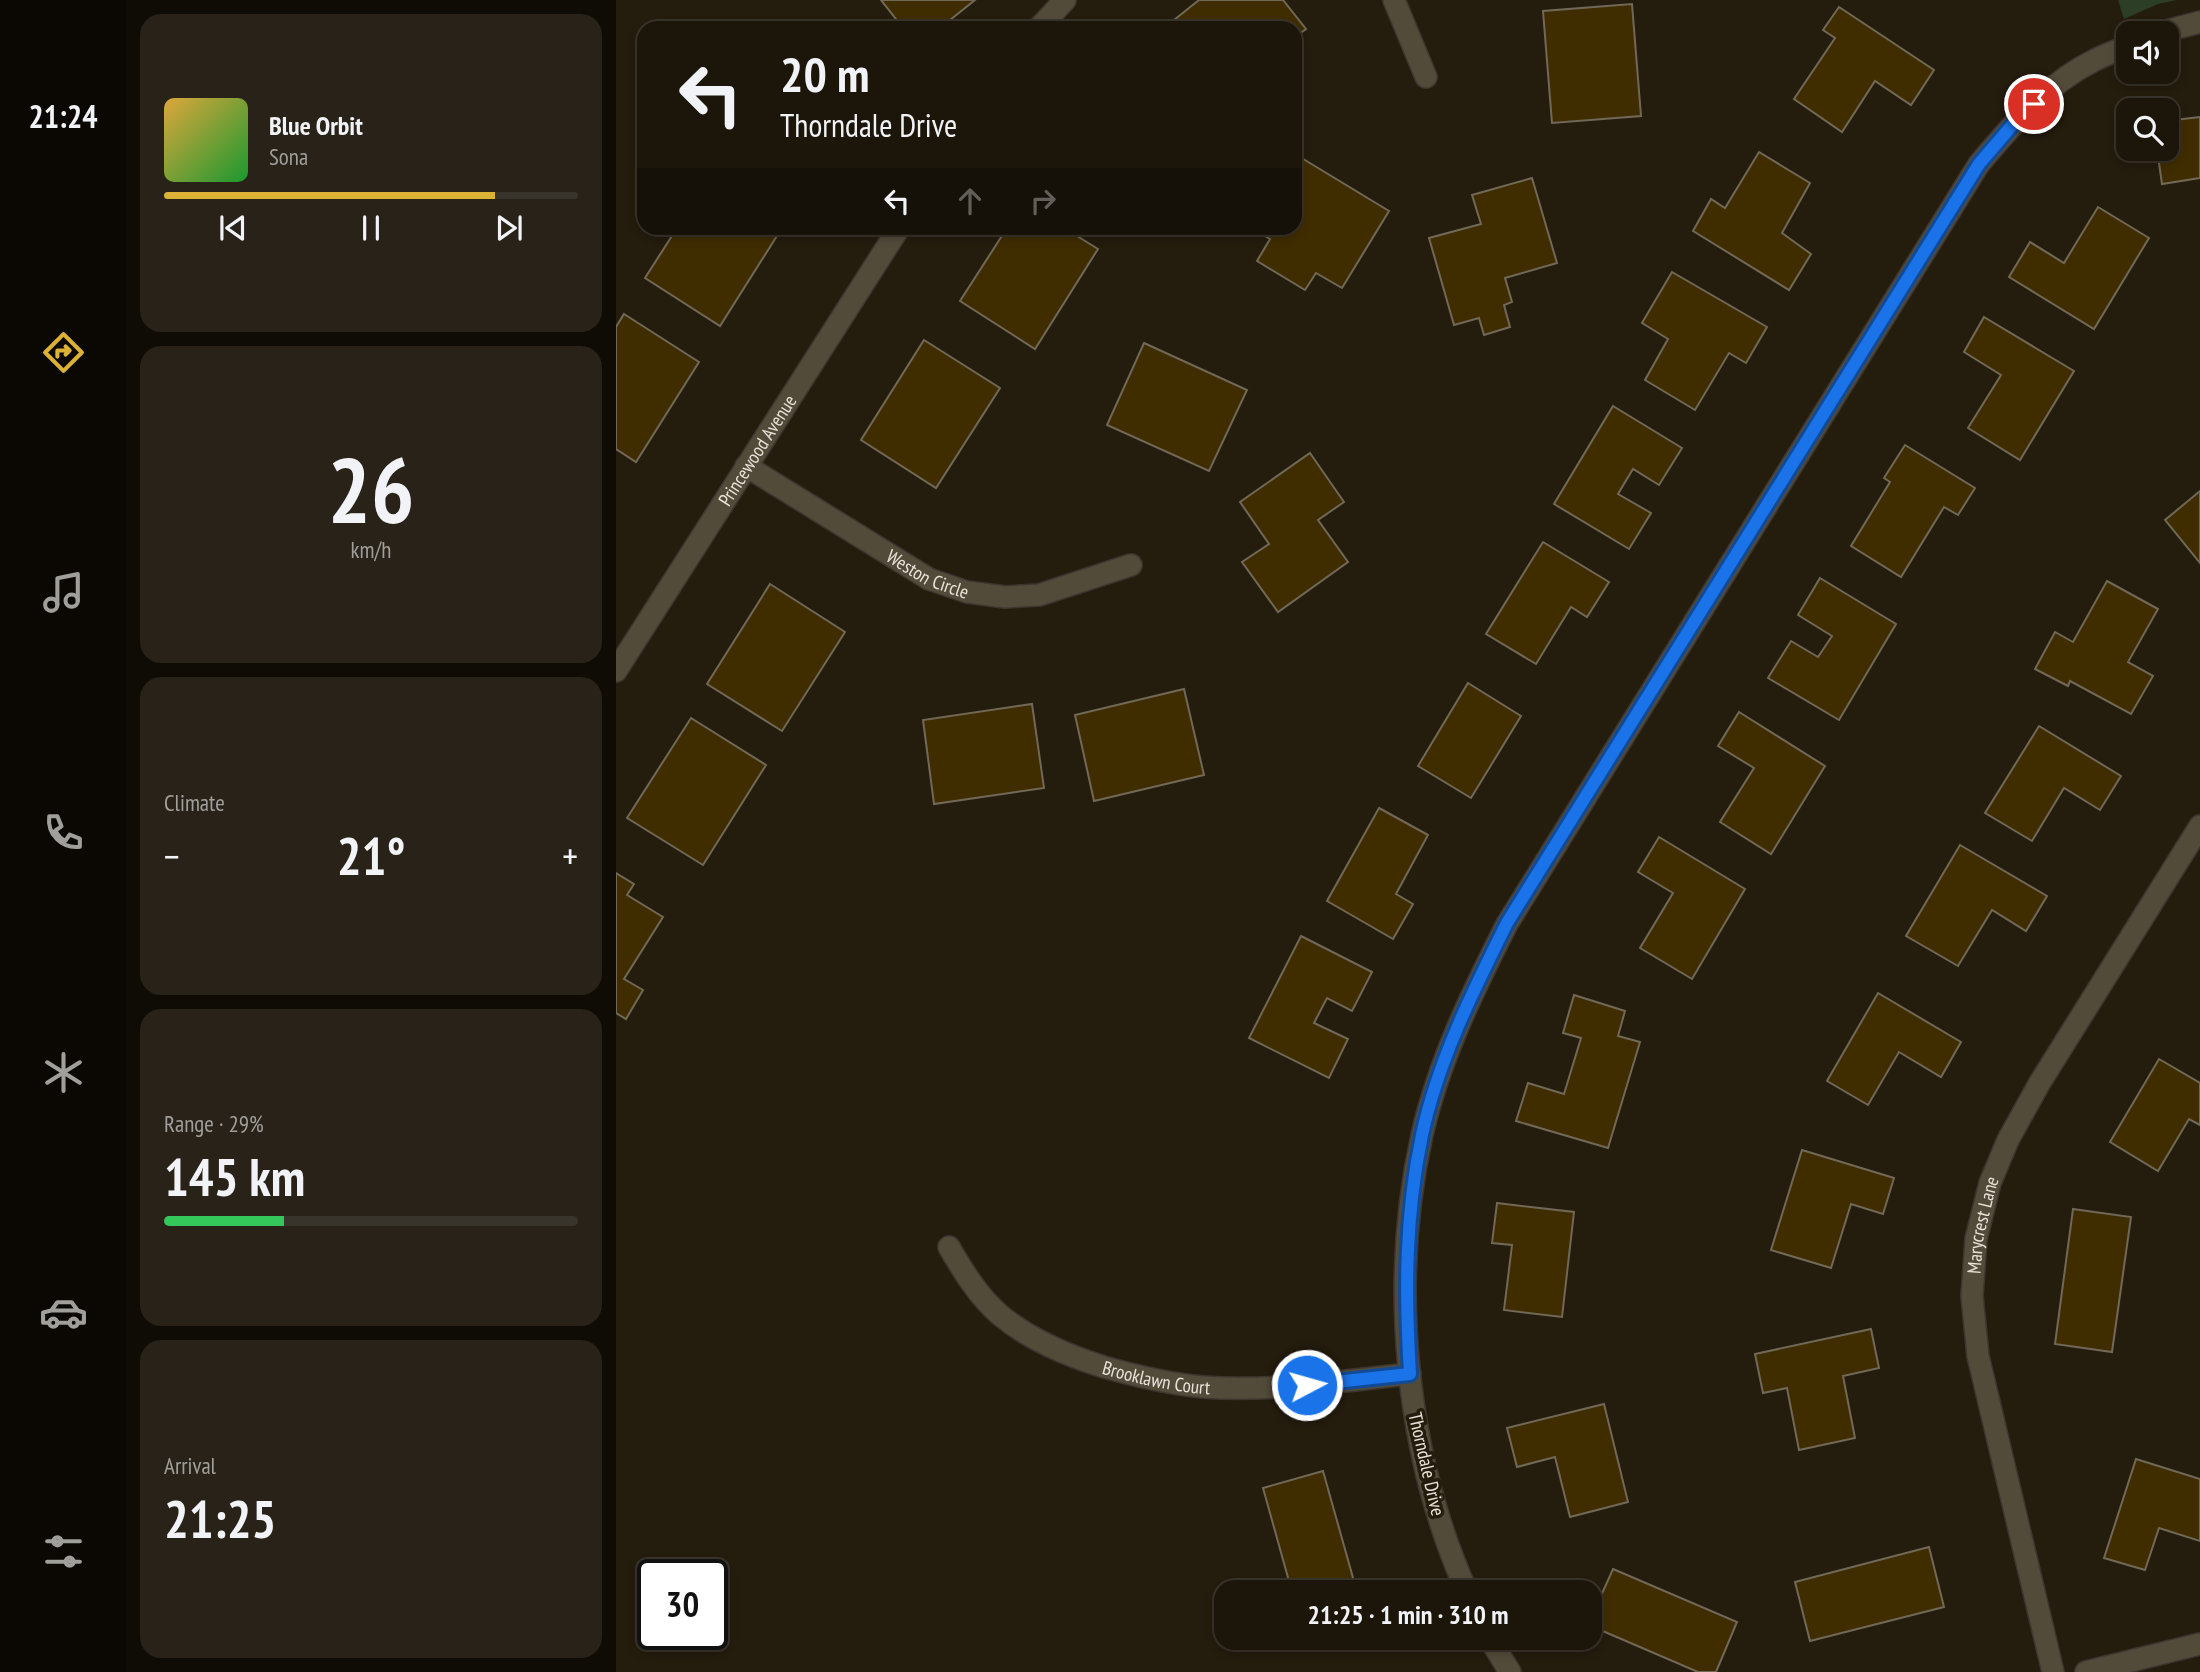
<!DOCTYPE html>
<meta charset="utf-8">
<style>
body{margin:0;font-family:"PT Sans Narrow",sans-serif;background:#282218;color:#f1f3f6;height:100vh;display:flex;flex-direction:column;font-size:26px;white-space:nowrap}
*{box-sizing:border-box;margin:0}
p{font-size:23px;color:#a09f9c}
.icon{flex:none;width:38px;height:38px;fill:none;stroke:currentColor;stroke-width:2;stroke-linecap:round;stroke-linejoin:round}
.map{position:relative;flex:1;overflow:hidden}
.details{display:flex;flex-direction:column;gap:14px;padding:14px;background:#0f0c06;width:490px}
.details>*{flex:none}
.top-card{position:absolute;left:21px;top:21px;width:665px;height:214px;border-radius:21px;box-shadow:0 4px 10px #0003,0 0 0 2px #39342b;background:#1b150a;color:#f1f3f6;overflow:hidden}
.tools{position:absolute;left:1500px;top:21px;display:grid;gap:14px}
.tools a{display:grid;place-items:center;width:63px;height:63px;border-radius:14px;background:#1b150a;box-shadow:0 4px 10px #0003,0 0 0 2px #39342b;font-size:35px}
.speed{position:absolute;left:21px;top:1559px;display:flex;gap:14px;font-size:35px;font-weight:700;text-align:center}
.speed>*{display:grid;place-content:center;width:91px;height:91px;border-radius:50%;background:#1b150a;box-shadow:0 4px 10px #0003,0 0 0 2px #39342b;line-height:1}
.speed .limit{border:4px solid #111;border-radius:10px;background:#fff;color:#111}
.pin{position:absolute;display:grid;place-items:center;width:60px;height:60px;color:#fff;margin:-30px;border:4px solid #fff;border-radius:50%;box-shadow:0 2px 7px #0007}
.me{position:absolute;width:77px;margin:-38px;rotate:84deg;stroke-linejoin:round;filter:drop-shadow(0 0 5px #0008)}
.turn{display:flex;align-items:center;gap:24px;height:147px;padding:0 28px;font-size:32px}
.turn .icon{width:91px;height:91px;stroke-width:2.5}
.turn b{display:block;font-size:49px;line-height:60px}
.lanes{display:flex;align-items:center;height:66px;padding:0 28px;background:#0003;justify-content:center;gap:35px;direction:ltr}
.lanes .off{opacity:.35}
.big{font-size:52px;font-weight:700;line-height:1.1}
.details .widget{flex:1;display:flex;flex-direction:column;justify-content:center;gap:10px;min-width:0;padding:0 24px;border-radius:21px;background:#282218}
.details .dial{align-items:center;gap:0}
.dial b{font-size:91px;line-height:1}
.song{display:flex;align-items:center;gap:21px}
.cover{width:84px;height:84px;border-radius:10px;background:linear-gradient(135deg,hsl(40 70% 55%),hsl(130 70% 35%))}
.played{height:7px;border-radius:4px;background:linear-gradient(90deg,#dbb233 80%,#39342b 80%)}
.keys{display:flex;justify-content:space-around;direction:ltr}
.heat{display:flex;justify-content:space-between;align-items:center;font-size:38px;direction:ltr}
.charge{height:10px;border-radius:5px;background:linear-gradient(90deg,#34c759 29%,#39342b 0)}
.trip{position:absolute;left:598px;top:1580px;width:388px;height:70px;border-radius:21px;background:#1b150a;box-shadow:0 4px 10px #0003,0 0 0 2px #39342b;font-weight:700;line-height:70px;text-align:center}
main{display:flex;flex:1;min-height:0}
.tab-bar{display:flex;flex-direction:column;width:126px;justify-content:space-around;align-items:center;background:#0b0804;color:#a09f9c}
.tab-bar .icon{width:49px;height:49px}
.tab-bar .selected{color:#dbb233}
.tab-bar b{font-size:32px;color:#f1f3f6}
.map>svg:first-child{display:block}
.green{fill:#2c3e26}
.building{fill:#3f2d00;stroke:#716857;stroke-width:2}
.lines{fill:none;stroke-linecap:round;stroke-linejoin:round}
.street-casing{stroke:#3d3630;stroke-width:24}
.street{stroke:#534b3a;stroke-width:21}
.route-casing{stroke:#114b97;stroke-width:18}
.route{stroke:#1a73e8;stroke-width:12}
.labels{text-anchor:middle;stroke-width:7;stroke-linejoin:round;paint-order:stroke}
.street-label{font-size:19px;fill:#e8e2d9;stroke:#241c0d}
</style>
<main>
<nav class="tab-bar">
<b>21:24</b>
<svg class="icon selected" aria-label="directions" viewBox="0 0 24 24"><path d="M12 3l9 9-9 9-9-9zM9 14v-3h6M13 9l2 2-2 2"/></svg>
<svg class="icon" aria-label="music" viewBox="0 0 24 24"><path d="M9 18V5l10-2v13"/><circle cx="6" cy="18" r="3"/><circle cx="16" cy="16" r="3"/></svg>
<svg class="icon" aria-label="phone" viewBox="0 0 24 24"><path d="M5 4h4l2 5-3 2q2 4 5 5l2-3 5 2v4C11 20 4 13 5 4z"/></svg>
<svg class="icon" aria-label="climate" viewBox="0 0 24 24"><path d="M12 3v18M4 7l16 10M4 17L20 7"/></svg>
<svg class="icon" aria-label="car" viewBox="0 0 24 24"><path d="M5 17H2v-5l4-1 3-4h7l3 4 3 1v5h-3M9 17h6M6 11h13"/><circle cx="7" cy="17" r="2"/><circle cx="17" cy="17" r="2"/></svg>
<svg class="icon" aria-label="filters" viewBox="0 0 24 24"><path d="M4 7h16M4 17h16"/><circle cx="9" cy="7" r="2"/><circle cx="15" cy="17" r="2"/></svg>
</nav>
<section class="details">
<div class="widget">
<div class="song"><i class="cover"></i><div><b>Blue Orbit</b><p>Sona</p></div></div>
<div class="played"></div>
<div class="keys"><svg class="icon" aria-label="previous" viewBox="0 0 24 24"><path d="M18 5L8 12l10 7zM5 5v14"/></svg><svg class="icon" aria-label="pause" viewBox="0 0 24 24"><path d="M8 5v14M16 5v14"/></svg><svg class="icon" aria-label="next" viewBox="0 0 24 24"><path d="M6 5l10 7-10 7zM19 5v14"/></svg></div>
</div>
<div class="widget dial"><b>26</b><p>km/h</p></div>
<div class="widget"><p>Climate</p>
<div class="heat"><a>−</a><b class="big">21°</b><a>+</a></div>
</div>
<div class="widget"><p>Range · 29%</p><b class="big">145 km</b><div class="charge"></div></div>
<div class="widget"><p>Arrival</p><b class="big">21:25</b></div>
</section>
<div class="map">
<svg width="1584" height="1672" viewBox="0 0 1584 1672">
<rect width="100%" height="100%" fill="#241c0d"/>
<path class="green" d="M1502 0H1561L1542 4 1508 19Z"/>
<g class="building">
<path d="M265 0H359L324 28H287Z"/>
<path d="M583 0H667L690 29 679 37V28H548Z"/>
<path d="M1016 4 1025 116 936 123 927 11Z"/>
<path d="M1223 7 1318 70 1295 105 1259 81 1226 132 1178 99 1219 38 1207 30Z"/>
<path d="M1584 117V178L1546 184 1541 149H1550V121Z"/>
<path d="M1143 152 1194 183 1166 233 1195 254 1173 290 1077 231 1095 199 1109 208Z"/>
<path d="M679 154 773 211 726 288 700 273 689 290 641 261 654 239 635 228H679Z"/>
<path d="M916 178 941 263 889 278 896 302 888 305 894 327 868 335 863 318 838 325 813 238 865 224 856 195Z"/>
<path d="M1482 207 1533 238 1478 329 1393 277 1414 242 1448 263Z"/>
<path d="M61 228H166L104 326 29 278Z"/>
<path d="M391 228H448L482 249 419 349 344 301Z"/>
<path d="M1056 272 1151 327 1130 363 1113 353 1079 410 1029 380 1052 339 1026 323Z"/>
<path d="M8 314 83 362 20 462 0 449V327Z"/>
<path d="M1368 317 1458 371 1404 460 1352 428 1385 375 1348 352Z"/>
<path d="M308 340 384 388 320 488 245 440Z"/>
<path d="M528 343 631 390 593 471 491 425Z"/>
<path d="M997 406 1066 448 1043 485 1017 469 1002 494 1035 513 1013 549 938 504Z"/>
<path d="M1289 445 1359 488 1342 515 1328 507 1285 577 1235 546 1274 482 1268 478Z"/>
<path d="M694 453 728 502 702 520 732 562 662 612 626 562 653 544 624 502Z"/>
<path d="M1584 491V563L1549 520Z"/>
<path d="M927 542 993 582 971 617 955 607 920 664 870 634Z"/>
<path d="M1204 578 1280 624 1223 720 1152 678 1175 641 1202 657 1216 636 1182 615Z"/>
<path d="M1491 581 1542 609 1512 662 1537 676 1515 714 1454 681 1452 686 1419 669 1439 632 1457 642Z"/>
<path d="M154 584 229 632 166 731 91 684Z"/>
<path d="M852 683 905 716 855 798 802 766Z"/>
<path d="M568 689 588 775 478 801 459 715Z"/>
<path d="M416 704 428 788 318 804 307 720Z"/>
<path d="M1123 712 1209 766 1155 854 1104 822 1138 768 1102 746Z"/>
<path d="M75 718 150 765 87 865 11 818Z"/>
<path d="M1423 726 1505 776 1484 810 1448 788 1416 841 1369 813Z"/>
<path d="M763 808 812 835 780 894 797 904 777 939 711 901Z"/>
<path d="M1043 837 1129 889 1076 979 1024 948 1057 893 1022 872Z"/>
<path d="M1344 845 1431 896 1410 931 1376 910 1342 966 1290 936Z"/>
<path d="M0 873 18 884 11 895 47 917 8 979 27 990 10 1019 0 1013Z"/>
<path d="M685 936 756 972 736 1011 711 998 698 1023 732 1039 713 1078 633 1038Z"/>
<path d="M1262 993 1345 1042 1325 1077 1283 1052 1252 1105 1211 1081Z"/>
<path d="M958 995 1009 1011 1002 1036 1024 1042 992 1148 900 1121 912 1083 948 1094 965 1038 947 1033Z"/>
<path d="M1543 1059 1584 1083V1125L1573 1119 1542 1171 1494 1142Z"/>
<path d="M1186 1150 1278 1178 1267 1214 1235 1204 1215 1268 1155 1250Z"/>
<path d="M881 1203 958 1212 946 1317 888 1310 896 1245 876 1243Z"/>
<path d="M1457 1209 1515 1217 1496 1352 1439 1344Z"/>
<path d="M1255 1329 1263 1368 1227 1376 1239 1438 1183 1450 1171 1388 1147 1393 1139 1354Z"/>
<path d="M988 1404 1012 1502 954 1517 939 1457 901 1467 891 1428Z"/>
<path d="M1520 1459 1584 1479V1541L1543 1528 1529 1570 1488 1558Z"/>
<path d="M707 1471 741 1592H676L647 1488Z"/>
<path d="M1313 1547 1328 1607 1194 1641 1179 1582Z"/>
<path d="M997 1569 1121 1622 1100 1672H1082L975 1626V1618Z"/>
</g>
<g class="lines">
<defs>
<g id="street">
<path d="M778 0 810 77"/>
<path d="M423 28 449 0"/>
<path d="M1542 33 1584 22"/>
<path id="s1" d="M130 466 313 579 351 592 389 597 423 595 515 565"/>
<path id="s2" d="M0 671 283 228"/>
<path id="s3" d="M333 1247C347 1271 362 1296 384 1315 414 1340 450 1355 488 1367 520 1376 553 1384 587 1387 656 1392 725 1381 794 1374"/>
<path d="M851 1592C789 1454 773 1283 806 1135 823 1060 857 991 891 924L1363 164C1396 125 1431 84 1477 61 1488 55 1500 51 1512 46"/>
<path d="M873 1638 894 1672"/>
<path id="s4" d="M1437 1672 1362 1356 1356 1296 1360 1239 1374 1183 1392 1140 1423 1084 1584 826"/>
<path d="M1470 1672 1584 1644"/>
</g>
</defs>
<use href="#street" class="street-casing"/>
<use href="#street" class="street"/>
</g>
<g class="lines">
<defs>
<path id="route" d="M691 1385 794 1374C789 1292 789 1216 806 1135 822 1061 857 991 891 923L1363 164 1399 122 1418 104"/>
</defs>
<use href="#route" class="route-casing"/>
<use href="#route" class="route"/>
</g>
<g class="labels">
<g class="street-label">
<text dy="7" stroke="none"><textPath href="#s2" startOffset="262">Princewood Avenue</textPath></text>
<text dy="7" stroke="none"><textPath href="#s1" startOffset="212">Weston Circle</textPath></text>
<text dy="7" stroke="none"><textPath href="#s4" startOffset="457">Marycrest Lane</textPath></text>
<text dy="7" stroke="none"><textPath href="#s3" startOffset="256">Brooklawn Court</textPath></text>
<text transform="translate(811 1464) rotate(77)" y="7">Thorndale Drive</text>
</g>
</g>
</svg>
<div class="tools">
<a><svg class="icon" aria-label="sound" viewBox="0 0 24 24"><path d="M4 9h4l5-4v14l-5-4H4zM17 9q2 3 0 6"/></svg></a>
<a><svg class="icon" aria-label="search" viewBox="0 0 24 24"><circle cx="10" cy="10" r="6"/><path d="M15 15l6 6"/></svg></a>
</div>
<div class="speed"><div class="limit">30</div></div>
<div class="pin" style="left:1418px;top:104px;background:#d93025"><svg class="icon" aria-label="arrive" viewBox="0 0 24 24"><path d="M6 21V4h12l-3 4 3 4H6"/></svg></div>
<svg class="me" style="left:691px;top:1385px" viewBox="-20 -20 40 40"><circle r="17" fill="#1a73e8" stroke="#fff" stroke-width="3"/><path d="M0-11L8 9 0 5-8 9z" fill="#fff"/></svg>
<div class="trip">21:25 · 1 min · 310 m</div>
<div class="top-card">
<div class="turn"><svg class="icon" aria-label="left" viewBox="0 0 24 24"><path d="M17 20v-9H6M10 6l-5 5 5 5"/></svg><div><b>20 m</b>Thorndale Drive</div></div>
<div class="lanes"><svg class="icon" aria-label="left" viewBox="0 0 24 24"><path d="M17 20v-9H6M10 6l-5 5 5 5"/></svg><svg class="icon off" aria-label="ahead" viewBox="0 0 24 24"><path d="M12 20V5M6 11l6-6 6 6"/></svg><svg class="icon off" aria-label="right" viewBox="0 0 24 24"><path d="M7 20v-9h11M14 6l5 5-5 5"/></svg></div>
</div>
</div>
</main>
